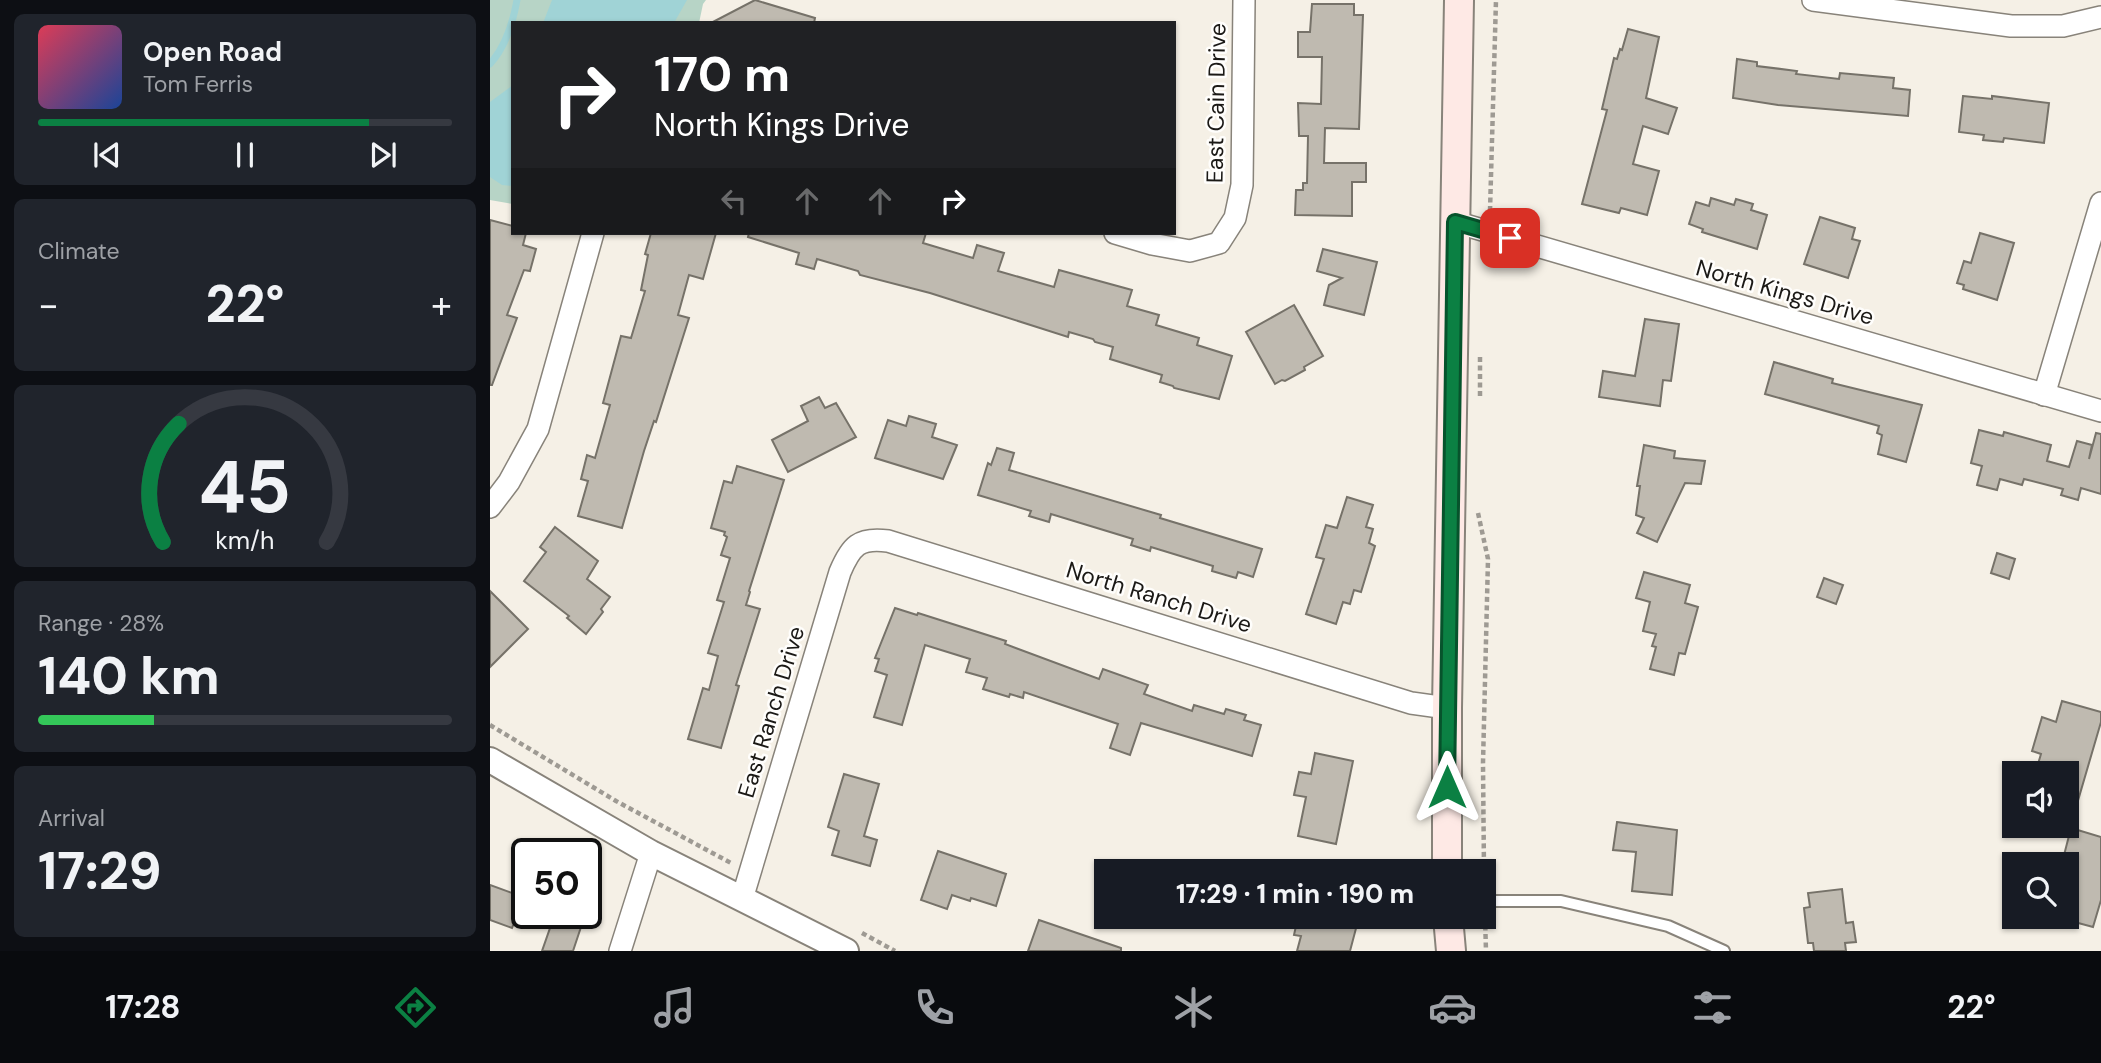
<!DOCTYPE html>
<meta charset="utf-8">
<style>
body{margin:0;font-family:"DM Sans",sans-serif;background:#20242c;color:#f1f3f6;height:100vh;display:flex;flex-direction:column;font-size:26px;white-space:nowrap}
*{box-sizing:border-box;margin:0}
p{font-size:23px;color:#9ea1a6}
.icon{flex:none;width:38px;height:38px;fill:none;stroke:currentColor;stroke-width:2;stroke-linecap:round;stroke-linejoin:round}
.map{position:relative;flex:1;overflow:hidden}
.panel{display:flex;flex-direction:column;gap:14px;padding:14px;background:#0d0f14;width:490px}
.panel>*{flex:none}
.hud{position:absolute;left:21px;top:21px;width:665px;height:214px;border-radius:0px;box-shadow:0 2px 5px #0004;background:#202124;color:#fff;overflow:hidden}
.tools{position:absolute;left:1512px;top:761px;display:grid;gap:14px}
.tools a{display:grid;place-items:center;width:77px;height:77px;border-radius:0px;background:#171b24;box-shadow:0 2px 5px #0004;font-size:35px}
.speed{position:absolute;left:21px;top:838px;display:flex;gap:14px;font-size:35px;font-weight:700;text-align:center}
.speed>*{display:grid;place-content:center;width:91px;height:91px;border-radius:50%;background:#171b24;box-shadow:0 2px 5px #0004;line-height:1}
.speed .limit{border:4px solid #111;border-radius:10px;background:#fff;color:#111}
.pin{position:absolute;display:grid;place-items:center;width:60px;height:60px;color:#fff;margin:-30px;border-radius:14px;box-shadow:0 4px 10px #0006}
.me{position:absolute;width:77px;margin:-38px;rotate:0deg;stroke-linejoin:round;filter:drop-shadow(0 0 5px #0008)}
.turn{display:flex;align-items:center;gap:24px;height:147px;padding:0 28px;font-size:32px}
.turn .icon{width:91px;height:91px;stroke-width:2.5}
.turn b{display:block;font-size:49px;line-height:60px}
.lanes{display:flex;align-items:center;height:66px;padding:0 28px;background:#0003;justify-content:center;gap:35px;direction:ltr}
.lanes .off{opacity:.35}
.big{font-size:52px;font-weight:800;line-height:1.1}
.panel .tile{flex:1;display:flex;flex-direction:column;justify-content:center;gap:10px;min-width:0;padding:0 24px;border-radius:10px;background:#20242c}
.panel .dial{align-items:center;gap:0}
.dial svg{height:182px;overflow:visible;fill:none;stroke:#363941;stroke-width:7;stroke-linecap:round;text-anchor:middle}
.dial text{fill:#f1f3f6;stroke:none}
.song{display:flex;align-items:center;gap:21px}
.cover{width:84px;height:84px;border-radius:10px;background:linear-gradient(135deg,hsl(350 70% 55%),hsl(220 70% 35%))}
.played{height:7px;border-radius:4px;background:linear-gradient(90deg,#0b8043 80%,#363941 80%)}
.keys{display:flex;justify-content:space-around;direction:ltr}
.heat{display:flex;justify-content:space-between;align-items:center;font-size:38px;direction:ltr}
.charge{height:10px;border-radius:5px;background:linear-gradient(90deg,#34c759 28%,#363941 0)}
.trip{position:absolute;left:604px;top:859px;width:402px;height:70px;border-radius:0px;background:#171b24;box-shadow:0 2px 5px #0004;font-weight:800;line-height:70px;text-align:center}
.dock{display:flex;height:112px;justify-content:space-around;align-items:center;background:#090b0e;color:#9ea1a6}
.dock .icon{width:49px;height:49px}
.dock .selected{color:#0b8043}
.dock b{font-size:32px;color:#f1f3f6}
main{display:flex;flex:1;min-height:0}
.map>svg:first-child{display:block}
.green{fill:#b7d4c6}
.water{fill:#a0d3d6}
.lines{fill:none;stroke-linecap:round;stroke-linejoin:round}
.stream{stroke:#a0d3d6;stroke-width:7}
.building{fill:#bfbab0;stroke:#767269;stroke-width:2}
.service-casing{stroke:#88837a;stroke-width:14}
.minor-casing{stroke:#88837a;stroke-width:24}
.tertiary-casing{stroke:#88837a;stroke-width:28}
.secondary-casing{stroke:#88837a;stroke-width:32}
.path{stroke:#9e9a93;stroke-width:4.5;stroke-dasharray:5 3.5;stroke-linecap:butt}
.service{stroke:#fff;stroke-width:10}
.minor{stroke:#fff;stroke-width:21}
.tertiary{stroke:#fff;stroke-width:24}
.secondary{stroke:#fee9e5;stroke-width:28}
.route-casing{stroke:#07532c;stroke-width:18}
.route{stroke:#0b8043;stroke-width:12}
.labels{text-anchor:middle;stroke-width:5;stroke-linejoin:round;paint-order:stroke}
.street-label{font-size:23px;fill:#1b1916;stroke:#fffefc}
</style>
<main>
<section class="panel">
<div class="tile">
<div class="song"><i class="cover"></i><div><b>Open Road</b><p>Tom Ferris</p></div></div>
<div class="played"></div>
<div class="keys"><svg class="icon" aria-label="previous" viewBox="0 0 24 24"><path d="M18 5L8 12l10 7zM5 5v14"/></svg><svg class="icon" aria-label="pause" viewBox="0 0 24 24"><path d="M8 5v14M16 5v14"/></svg><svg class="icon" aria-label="next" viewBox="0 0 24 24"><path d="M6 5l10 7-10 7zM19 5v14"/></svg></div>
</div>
<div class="tile"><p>Climate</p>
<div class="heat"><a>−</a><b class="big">22°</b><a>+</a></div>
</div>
<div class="tile dial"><svg viewBox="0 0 100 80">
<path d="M14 69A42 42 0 1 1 86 69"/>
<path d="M14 69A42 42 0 0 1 21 17" stroke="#0b8043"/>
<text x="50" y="56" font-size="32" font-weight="700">45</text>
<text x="50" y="72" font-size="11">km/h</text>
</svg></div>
<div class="tile"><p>Range · 28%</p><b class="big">140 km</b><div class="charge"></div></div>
<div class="tile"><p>Arrival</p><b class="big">17:29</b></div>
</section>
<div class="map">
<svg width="1611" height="951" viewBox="0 0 1611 951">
<rect width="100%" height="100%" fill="#f5f0e6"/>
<path class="green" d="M0 0H216L213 4 209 23H23V204L0 200Z"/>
<g class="water">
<path d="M62 0H197L184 23H53Z"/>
<path d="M23 85V185L22 186 12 185 0 177V102Z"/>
</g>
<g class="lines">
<path class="stream" d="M0 64C16 46 23 23 27 0"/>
</g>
<g class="building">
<path d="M265 0 325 18 324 23H221Z"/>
<path d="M822 4H864V15H873L869 129 835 128 834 163H876V182H862V216L805 215 806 190H813V183H817L818 136H809L808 103 831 104 832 57H808V32H820Z"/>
<path d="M1138 29 1169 37 1156 98 1187 108 1178 134 1153 126 1143 164 1169 171 1157 215 1131 208 1129 213 1092 204 1117 110 1112 109 1124 58 1127 59 1130 49 1132 50Z"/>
<path d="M1247 59 1267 62V66L1307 71 1306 74 1349 79 1350 73 1404 78 1403 88 1420 90 1418 116 1288 105 1243 98Z"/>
<path d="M1473 96 1502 99V96L1559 103 1554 143 1514 138 1513 142 1493 140 1494 135 1469 132Z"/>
<path d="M1221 198 1244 205 1246 199 1263 204 1261 210 1277 215 1267 249 1212 232 1213 229 1199 224 1206 202 1219 206Z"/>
<path d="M1330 217 1365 228 1362 239 1370 241 1358 278 1314 264Z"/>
<path d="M0 220 23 226V233H36L33 245 46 249 40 271 34 270 17 315 27 318 2 385H0Z"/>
<path d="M161 233H226L213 279 199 275 188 315 199 318 166 422 164 421 154 451 132 528 88 516 98 481 91 479 97 455 105 458 120 405 113 403 131 336 141 338 155 291 151 290 158 255 155 254Z"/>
<path d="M259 233H436L433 243 483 258 487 245 514 253 508 271 564 287 569 270 642 290 637 306 669 315 666 325 709 338 707 345 742 356 729 399 684 388 683 386 670 382 672 375 620 359 623 347 605 342 603 339 579 332 578 337 440 293 370 275 368 271 327 259 324 269 306 264 309 253 258 237Z"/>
<path d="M1490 233 1524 243 1507 300 1473 289 1474 285 1467 283 1474 261 1481 263Z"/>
<path d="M833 249 887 262 874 315 834 305 839 285 852 278 827 271Z"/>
<path d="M804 305 833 356 814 367 815 370 795 381 792 380 785 384 756 332Z"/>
<path d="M1155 319 1189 324 1181 381 1173 380 1170 406 1109 397 1113 371 1145 376Z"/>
<path d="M1284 362 1343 379 1342 383 1432 405 1416 462 1388 454 1392 435 1387 433 1389 426 1275 394Z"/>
<path d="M329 397 335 408 346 403 366 437 298 472 282 440 318 421 311 406Z"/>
<path d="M419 416 446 424 442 437 467 445 453 479 385 458 398 420 416 426Z"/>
<path d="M1489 430 1513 436 1514 432 1561 445 1557 461 1579 467 1587 441 1602 445 1599 459 1606 433 1611 434V494L1591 488 1588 500 1571 495 1573 489 1534 479 1532 485 1510 479 1507 490 1487 485 1492 466 1481 463Z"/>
<path d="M1154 445 1185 451 1184 458 1215 461 1211 484 1195 483 1167 542 1147 533 1154 518 1146 515 1150 486H1147Z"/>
<path d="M507 448 524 453 519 470 671 515 670 518 772 549 763 577 748 572 746 578 722 571 723 566 661 547 660 551 641 545 643 539 561 514 559 522 539 516 541 511 488 495 498 463 501 465Z"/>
<path d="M247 466 294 480 259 591 260 592 256 605 270 609 246 685 249 686 231 748 198 739 213 688 219 690 228 656 218 653 234 602 227 600 240 558 231 555 237 537 234 535 235 532 221 528 234 481 242 483Z"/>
<path d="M857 497 883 505 876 527 883 529 879 543 885 546 871 592 864 590 860 604 853 602 846 624 816 614 834 559 826 557 836 525 847 528Z"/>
<path d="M65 527 108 561 97 579 120 597 111 609 113 612 96 634 77 618 79 616 34 581 56 552 50 547Z"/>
<path d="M1507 553 1525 559 1519 579 1501 573Z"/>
<path d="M1154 572 1200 585 1195 603 1208 607 1195 654 1189 653 1184 675 1160 669 1166 647 1162 646 1166 634 1153 631 1160 602 1146 598Z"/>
<path d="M1334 578 1353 585 1346 604 1327 597Z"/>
<path d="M0 591 38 629 0 667Z"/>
<path d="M405 608 427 615 428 613 516 641 515 644 609 679 613 669 658 685 654 694 702 711 704 705 734 714 736 709 756 715 754 720 771 725 762 756 651 723 640 755 620 748 628 724 534 692 533 698 520 694 519 697 493 689 497 678 476 672 480 659 435 645 412 725 384 717 397 675 385 671 389 659 385 658Z"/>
<path d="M1572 701 1611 712V722L1582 821H1577V774H1545L1551 754 1542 751 1552 717 1566 722Z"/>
<path d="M825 753 863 761 846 844 808 836 816 797 804 795 809 772 821 774Z"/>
<path d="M354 774 389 784 374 836 387 840 380 866 342 855 349 831 338 827Z"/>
<path d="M1127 822 1187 830 1182 895 1142 891 1146 852 1123 850Z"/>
<path d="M1581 828 1611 837V900L1603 927 1577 920V890L1582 870 1577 869V860L1573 859Z"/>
<path d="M448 851 516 874 506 906 481 898 480 901 462 895 457 909 431 900Z"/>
<path d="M0 885 33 897 27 914H89L86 922 92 924 83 951H52L60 928 27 915 22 928 0 920Z"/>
<path d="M1352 889 1356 923 1363 922 1366 942 1355 943 1356 951H1324L1323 943H1318L1314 908 1320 907 1318 893Z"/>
<path d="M808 917H869L860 951H807L811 936 804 935Z"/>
<path d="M549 920 631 948V951H538Z"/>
</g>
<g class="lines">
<defs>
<path id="service" d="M994 901H1071L1178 926 1234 951"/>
<g id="minor">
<path d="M1323 0 1521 26H1573L1611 17"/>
<path d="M965 222 1611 411"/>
<path d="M625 233 662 244 700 251 729 243 745 218 752 185 754 0"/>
<path d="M1554 395 1611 203"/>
<path d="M0 507 19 482 48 429 103 233"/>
<path d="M252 899 350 572C361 546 369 537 398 541L921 703 957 708"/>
<path d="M130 951 161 853"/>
</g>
<path id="tertiary" d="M0 760 161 853 356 951"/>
<g id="secondary">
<path d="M957 872V708L969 0"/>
<path d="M958 917 961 951"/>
</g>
</defs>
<use href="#service" class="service-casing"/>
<use href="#minor" class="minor-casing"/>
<use href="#tertiary" class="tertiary-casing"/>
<use href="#secondary" class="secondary-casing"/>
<g class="path">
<path d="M1000 211 1006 0"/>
<path d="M990 396V356"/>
<path d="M988 513 998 559 993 763 994 872"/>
<path d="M0 725 126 801 241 863"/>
<path d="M995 917 996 951"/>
<path d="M372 933 405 951"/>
</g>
<use href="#service" class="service"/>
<use href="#minor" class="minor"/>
<use href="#tertiary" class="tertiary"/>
<use href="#secondary" class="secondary"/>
</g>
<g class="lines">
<defs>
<path id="route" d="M957 787 965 222 1020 238"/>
</defs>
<use href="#route" class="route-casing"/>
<use href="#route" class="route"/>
</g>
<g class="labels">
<g class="street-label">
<text transform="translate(726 103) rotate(-89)" y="8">East Cain Drive</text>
<text transform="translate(1295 292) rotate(16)" y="8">North Kings Drive</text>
<text transform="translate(669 597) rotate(17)" y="8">North Ranch Drive</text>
<text transform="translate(281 712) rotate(-73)" y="8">East Ranch Drive</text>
</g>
</g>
</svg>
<div class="tools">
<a><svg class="icon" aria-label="sound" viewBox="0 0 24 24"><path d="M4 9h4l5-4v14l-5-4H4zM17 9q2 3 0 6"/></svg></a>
<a><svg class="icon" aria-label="search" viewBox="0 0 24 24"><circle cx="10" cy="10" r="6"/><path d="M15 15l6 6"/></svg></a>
</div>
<div class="speed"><div class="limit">50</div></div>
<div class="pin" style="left:1020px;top:238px;background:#d93025"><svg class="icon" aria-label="arrive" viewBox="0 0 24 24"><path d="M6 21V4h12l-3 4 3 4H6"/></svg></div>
<svg class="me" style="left:957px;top:787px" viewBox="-20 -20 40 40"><path d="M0-17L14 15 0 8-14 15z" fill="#0b8043" stroke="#fff" stroke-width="4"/></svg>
<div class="trip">17:29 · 1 min · 190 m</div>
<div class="hud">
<div class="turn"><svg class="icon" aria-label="right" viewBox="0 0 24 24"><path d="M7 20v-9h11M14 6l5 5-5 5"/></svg><div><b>170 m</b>North Kings Drive</div></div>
<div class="lanes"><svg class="icon off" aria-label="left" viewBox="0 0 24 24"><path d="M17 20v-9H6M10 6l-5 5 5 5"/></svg><svg class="icon off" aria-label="ahead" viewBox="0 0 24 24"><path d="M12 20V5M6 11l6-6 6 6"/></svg><svg class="icon off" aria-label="ahead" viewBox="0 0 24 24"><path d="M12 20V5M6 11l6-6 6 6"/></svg><svg class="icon" aria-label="right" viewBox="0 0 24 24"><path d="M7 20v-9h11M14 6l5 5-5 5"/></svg></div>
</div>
</div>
</main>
<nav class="dock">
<b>17:28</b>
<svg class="icon selected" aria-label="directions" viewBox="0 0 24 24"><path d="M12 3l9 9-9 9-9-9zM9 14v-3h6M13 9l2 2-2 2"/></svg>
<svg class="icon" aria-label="music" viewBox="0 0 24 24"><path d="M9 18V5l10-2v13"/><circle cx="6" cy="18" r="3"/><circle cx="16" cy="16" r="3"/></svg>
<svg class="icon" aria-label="phone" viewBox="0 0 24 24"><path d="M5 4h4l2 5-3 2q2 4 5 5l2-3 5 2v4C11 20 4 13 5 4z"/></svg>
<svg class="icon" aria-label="climate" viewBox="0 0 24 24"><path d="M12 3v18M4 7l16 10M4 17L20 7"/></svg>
<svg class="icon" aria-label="car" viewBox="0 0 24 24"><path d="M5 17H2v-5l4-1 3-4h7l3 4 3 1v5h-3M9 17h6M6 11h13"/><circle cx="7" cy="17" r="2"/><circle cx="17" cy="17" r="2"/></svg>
<svg class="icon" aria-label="filters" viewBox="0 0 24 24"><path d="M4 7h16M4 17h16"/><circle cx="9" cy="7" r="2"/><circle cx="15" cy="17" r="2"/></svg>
<b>22°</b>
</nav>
